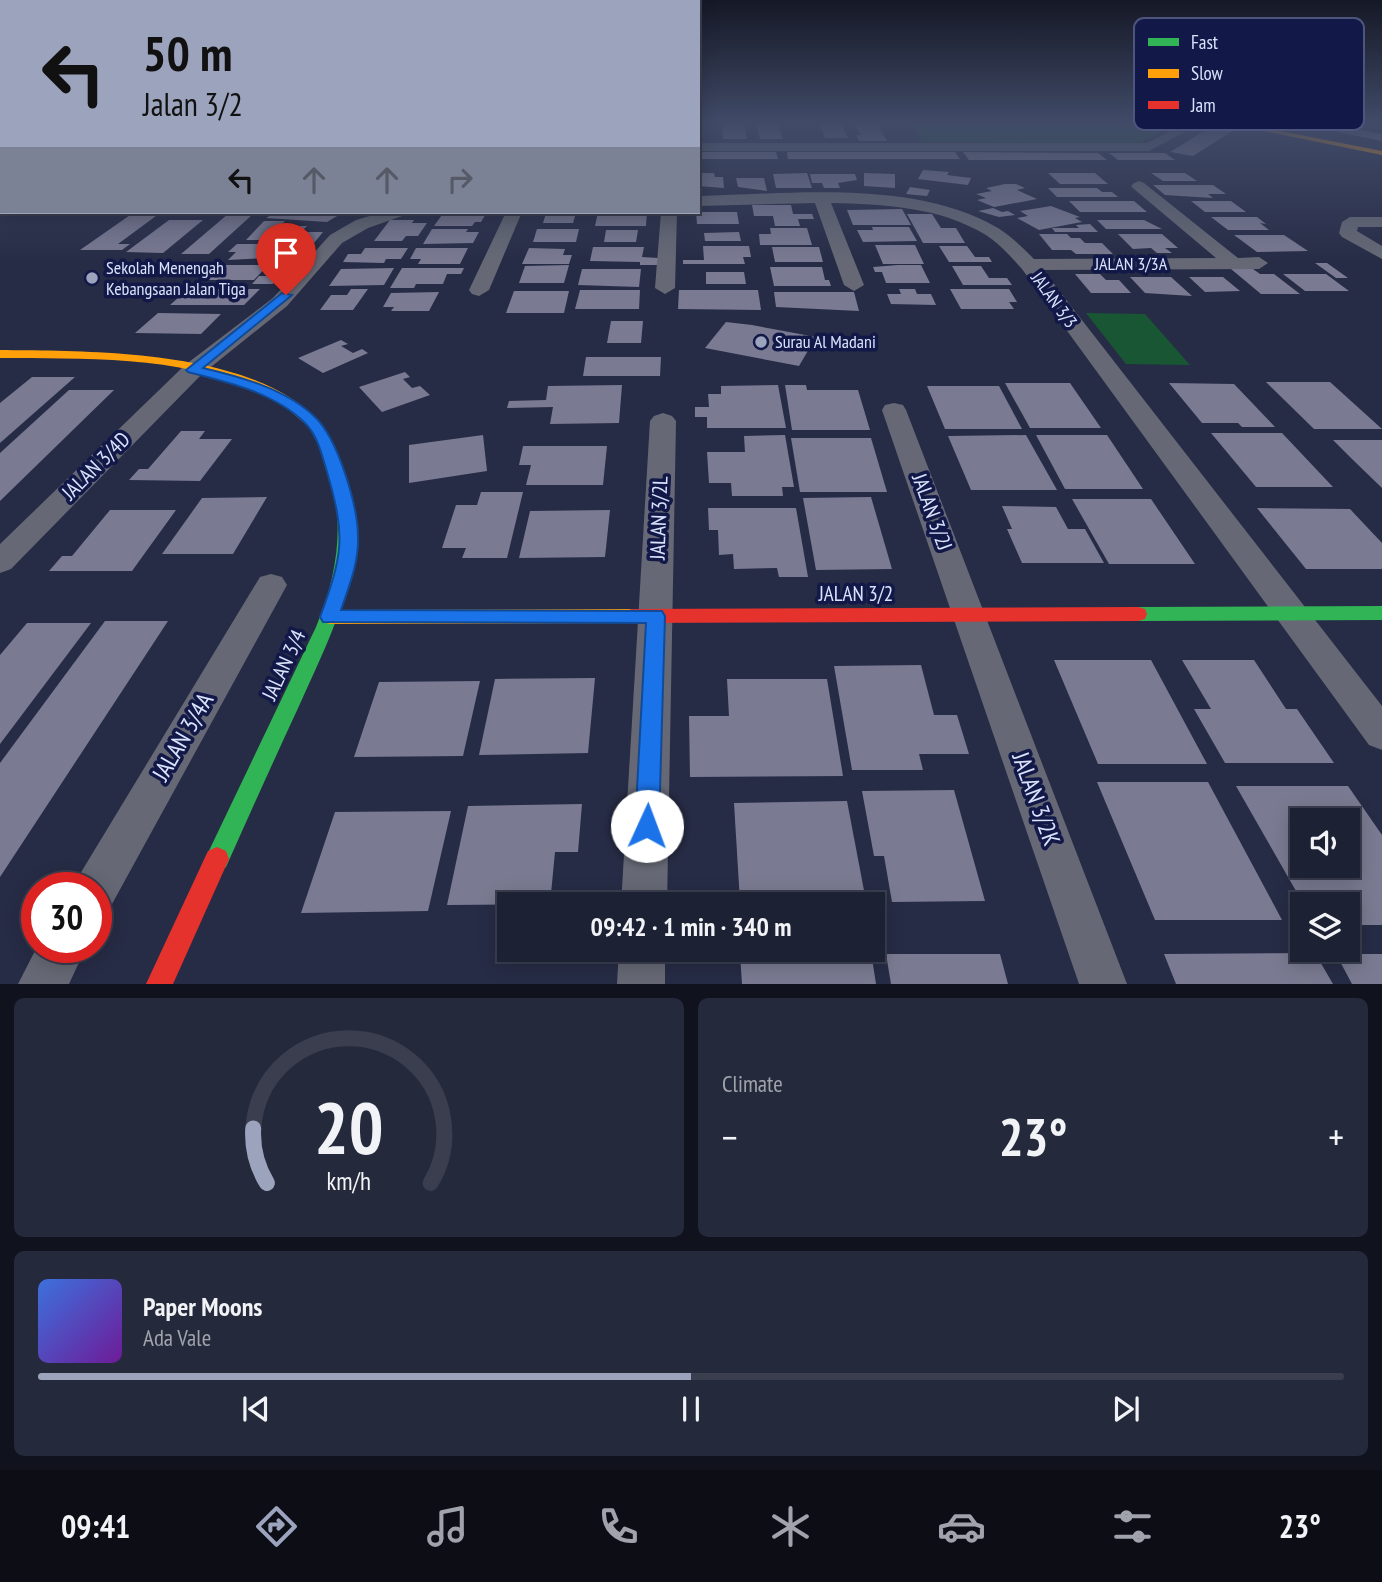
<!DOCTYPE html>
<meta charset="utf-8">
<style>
body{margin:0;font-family:"PT Sans Narrow",sans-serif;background:#25293c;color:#f1f3f6;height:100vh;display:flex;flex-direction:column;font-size:26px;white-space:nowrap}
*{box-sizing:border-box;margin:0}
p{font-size:23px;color:#a0a3ac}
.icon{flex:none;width:38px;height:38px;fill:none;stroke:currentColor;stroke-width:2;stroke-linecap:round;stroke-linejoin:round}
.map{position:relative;height:984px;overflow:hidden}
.side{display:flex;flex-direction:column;gap:14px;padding:14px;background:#10121d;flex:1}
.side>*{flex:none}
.guide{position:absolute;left:0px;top:0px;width:700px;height:214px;box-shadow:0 4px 18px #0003,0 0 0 2px #3b3e4f;background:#9ca3bc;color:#111;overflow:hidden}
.tools{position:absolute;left:1290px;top:808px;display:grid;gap:14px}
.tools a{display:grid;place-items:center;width:70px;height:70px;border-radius:0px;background:#1d2134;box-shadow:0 4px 18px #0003,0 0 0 2px #3b3e4f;font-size:35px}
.speed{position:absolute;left:21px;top:872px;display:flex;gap:14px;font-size:35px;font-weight:700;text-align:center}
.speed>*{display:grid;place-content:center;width:91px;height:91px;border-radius:50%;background:#1d2134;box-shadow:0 4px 18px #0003,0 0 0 2px #3b3e4f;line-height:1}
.speed .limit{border:10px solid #d22;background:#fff;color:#111}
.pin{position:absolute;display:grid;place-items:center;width:60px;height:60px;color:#fff;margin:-72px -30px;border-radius:50% 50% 50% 0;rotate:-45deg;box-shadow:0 0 7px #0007}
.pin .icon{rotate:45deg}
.me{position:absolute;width:77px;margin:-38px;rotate:2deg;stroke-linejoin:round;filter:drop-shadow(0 0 5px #0008)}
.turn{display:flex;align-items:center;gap:24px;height:147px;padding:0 28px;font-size:32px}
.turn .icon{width:91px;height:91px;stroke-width:2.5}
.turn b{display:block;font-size:49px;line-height:60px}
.lanes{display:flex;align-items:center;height:66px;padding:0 28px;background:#0003;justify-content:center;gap:35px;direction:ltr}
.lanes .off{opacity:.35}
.big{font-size:52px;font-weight:700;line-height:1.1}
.side .widget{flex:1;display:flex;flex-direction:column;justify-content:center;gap:10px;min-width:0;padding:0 24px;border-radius:10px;background:#25293c}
.side .dial{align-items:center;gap:0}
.dial svg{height:182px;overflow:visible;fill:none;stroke:#3b3e4f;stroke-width:7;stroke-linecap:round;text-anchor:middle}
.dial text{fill:#f1f3f6;stroke:none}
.song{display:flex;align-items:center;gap:21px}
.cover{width:84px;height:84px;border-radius:10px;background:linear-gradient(135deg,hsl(220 70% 55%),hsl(280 70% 35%))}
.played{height:7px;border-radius:4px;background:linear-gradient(90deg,#9ca3bc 50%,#3b3e4f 50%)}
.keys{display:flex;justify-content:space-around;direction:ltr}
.heat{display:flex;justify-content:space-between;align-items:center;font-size:38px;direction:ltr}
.side .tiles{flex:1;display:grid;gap:14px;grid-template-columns:1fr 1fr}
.widget:last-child{grid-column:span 2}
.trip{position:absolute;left:497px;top:892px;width:388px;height:70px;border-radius:0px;background:#1d2134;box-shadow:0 4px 18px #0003,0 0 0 2px #3b3e4f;font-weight:700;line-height:70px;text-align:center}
.tabs{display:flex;height:112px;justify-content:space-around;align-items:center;background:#0c0d15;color:#a0a3ac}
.tabs .icon{width:49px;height:49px}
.tabs .on{color:#9ca3bc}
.tabs b{font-size:32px;color:#f1f3f6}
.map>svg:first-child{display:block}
.green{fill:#195634}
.building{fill:#7a7a92;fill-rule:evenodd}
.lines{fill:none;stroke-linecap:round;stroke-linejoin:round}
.street{fill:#666975;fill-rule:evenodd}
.fast{fill:#30b455;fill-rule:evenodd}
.slow{fill:#ff9f0a;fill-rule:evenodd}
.jam{fill:#e5322d;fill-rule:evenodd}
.route{fill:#1a73e8;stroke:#114b97;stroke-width:2}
.poi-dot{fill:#9ca3bc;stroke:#121847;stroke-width:2.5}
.labels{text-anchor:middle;stroke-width:7;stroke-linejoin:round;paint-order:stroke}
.far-street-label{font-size:18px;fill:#dbe3fc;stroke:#121847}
.far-poi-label{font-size:18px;fill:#dbe3fc;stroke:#121847;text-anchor:start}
.street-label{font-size:21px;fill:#dbe3fc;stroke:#121847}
.near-street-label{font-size:24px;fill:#dbe3fc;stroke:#121847}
.key{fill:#121847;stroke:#4e557d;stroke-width:2}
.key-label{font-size:19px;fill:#dbe3fc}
</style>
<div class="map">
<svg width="1382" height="984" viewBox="0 0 1382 984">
<rect width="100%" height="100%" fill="#272c46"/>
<g class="green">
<path d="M911 124H1175L1139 144 922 142Z"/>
<path d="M1086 313 1145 314 1190 365 1126 364Z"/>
</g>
<g class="building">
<path d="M722 124H744L747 139H723Z"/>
<path d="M756 124H778L783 139H760Z"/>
<path d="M819 124H841L848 138H825Z"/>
<path d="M854 124H877L887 141H859L856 135H861Z"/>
<path d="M1212 126 1234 130 1193 156 1170 152Z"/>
<path d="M1341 126 1382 134V141L1332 131Z"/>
<path d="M698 152H776L778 159H698Z"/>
<path d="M787 152H955L960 159H788Z"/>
<path d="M963 152 1098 153 1107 160H969Z"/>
<path d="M1109 153H1165L1175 160H1118Z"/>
<path d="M923 170 949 172 947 175 971 178 968 185 918 179Z"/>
<path d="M699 173H714L715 177H723L724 188 698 186Z"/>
<path d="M807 173 812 188H776L773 174Z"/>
<path d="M864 173 895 174V188L864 186Z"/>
<path d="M1048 173H1095L1108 184H1060Z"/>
<path d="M1151 173H1185L1197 181H1163Z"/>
<path d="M810 174H855L857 180 838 183 840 188H824L822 183H812Z"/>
<path d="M736 178H764L767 191 738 187Z"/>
<path d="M1005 184H1016L1025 188 1017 190 1037 199 994 207 977 200 986 198 976 194 992 191 986 188Z"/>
<path d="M1153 185H1213L1226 194H1208L1213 198 1165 195Z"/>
<path d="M910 187 930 190 927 196 906 194Z"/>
<path d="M1048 188H1097L1102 192H1112L1118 197H1057Z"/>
<path d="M1069 201H1134L1147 212H1080Z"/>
<path d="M1191 201H1231L1246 212H1205Z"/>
<path d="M752 205H791L793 214H812L814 219H798L800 226H775L773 216H754Z"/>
<path d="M1051 206 1080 217 1075 218 1082 222 1039 230 1017 218 1028 216 1020 211Z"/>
<path d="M993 208 1002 212 1008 211 1015 215 999 217 978 211Z"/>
<path d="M902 209 911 225H853L847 210Z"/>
<path d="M277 212H344L327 222 266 218Z"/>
<path d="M444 212H487L481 222H475L472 226H434Z"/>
<path d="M598 212H647L646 226H595Z"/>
<path d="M696 212H737L739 224H697Z"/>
<path d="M133 213H160L118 244H130L122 250H80Z"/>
<path d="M546 213H576L573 223H543Z"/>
<path d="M228 214H253L209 254H181Z"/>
<path d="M907 214H932L941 228H956L965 243H923Z"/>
<path d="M1211 217H1257L1266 224 1260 223 1269 230H1228Z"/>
<path d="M169 220H203L163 253 126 252Z"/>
<path d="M390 220H414L412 223H427L418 236H406L402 241H374Z"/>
<path d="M1097 220H1144L1162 229H1106Z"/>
<path d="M264 221H285L280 226H307L301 232H323L314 243H291L294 240H246Z"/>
<path d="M1090 224 1098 232H1055L1052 228H1079L1076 225Z"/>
<path d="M872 227H909L917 241 863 242 857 230H873Z"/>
<path d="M770 228H807L812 245H760L759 234H771Z"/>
<path d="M432 229H468L466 232H479L473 243 423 244Z"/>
<path d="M537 229H579L576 242H533Z"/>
<path d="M606 230H638L636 242H604Z"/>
<path d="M739 232 741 241H705L704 233Z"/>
<path d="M1039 234H1067L1071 238H1080L1085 243H1102L1113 254H1076L1071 250H1052Z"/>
<path d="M1118 234H1162L1178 248H1165L1172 253H1157L1151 248 1133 249Z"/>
<path d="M1234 235H1284L1308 251 1257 252Z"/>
<path d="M237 244H280L267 258 228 260 236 252H228Z"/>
<path d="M875 245H915L924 264H883Z"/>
<path d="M703 246H749L751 257H743L745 264H683V260H704Z"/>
<path d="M939 246H967L975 257H989L992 262H949Z"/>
<path d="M593 247H644L642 257 658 258V265H640V262L590 261Z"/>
<path d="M772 247H819L823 262H775Z"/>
<path d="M365 248H408L401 259H386L384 263 343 262 348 254H361Z"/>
<path d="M416 248H468L460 264H418L421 259H410Z"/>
<path d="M529 248 565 249 563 255H572L569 264H522Z"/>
<path d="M1315 263H1327L1348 278H1336Z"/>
<path d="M217 265H268L254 280H201Z"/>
<path d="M569 265 564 283H519L525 266Z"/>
<path d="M898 265H921L930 283H886L882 272H875L873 267Z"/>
<path d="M952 266H981L989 278H1007L1012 285H963Z"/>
<path d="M770 267H822L825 280H829L831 286H774Z"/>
<path d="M394 268 384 285 329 286 341 269Z"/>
<path d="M402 268H464L461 274H447L443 284H416L414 288H390Z"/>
<path d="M582 269H641L639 287 578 285Z"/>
<path d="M1231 269H1253L1260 274H1274L1300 294H1261Z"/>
<path d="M706 272H744L746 284H706Z"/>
<path d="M1075 274H1100L1106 280H1119L1131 293H1091Z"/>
<path d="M1283 274H1326L1349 291H1305Z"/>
<path d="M259 276H280L273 284H252Z"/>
<path d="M1130 277H1171L1192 296 1145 293Z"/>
<path d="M1189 277H1223L1240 291 1205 292Z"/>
<path d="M188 289H260L244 305H170Z"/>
<path d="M351 289H368L353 310H320L331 295H347Z"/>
<path d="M899 289H915L917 294H931L936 305 891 304 887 294H901Z"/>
<path d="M950 289H1009L1017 302H1009L1014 309H961Z"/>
<path d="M580 290H640L639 309H575Z"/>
<path d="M679 290H758L761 310 678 309Z"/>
<path d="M514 291H569L564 313H506Z"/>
<path d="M439 292 429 311H391L394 307H383L391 293Z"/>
<path d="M774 292H854L859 311 776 307Z"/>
<path d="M158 313 221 314 201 334 135 333Z"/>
<path d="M611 321H643L641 343H607Z"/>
<path d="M726 322 752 325 816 337 799 366 705 348Z"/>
<path d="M341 340 348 344 341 346 353 353 362 349 368 353 323 373 298 358Z"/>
<path d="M586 357H661L660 376H583Z"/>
<path d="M405 372 410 377 403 379 412 388 420 386 430 395 382 412 359 387Z"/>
<path d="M32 377H75L0 443V403Z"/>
<path d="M1266 382H1330L1382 429H1314Z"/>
<path d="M1005 383H1070L1101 428H1030Z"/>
<path d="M1169 383 1234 384 1275 427H1242L1238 423H1202Z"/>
<path d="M622 385 619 423 550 424 553 407 507 408 509 401 546 400 548 386Z"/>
<path d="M778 385 786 428H707V417H695V407H709L708 394H721V386Z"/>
<path d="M785 385H806L807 390H858L870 430H792Z"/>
<path d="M927 386H999L1022 429H945Z"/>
<path d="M69 390H114L0 501V453Z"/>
<path d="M181 431H205L199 439H232L200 481 129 480 139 469H148Z"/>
<path d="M1211 433H1282L1333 487H1256Z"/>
<path d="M483 435 487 471 409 483V445Z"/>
<path d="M785 435 794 487H782L783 496H732L731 483H709L707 452H745L744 436Z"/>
<path d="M1026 435 1057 490H971L948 436Z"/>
<path d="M1036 435H1107L1143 489H1065Z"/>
<path d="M791 438H871L887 492H800Z"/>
<path d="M1333 440H1382V488L1351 458Z"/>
<path d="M523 446H607L603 485H526L531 465H519Z"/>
<path d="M481 492H523L507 558H462L466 548H442L456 505H477Z"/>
<path d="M267 497 233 554H162L202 498Z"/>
<path d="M871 497 892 569 816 570 803 498Z"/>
<path d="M1072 499H1151L1195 564H1109Z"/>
<path d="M1002 506 1056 507 1068 529H1085L1104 563H1022L1007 529H1012Z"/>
<path d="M708 508H796L808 577H779L777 568 734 569 733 554 719 555 718 530H709Z"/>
<path d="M1257 508 1350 509 1382 543V569H1306Z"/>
<path d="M110 510H176L132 571H49L62 556H72Z"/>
<path d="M610 510 605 557 519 558 530 511Z"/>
<path d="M105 621H168L0 877V763Z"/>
<path d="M27 623H91L0 744V655Z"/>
<path d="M1054 660H1151L1207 764H1098Z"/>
<path d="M1182 660H1254L1286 709H1297L1334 763H1225L1194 709H1211Z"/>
<path d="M921 665 934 715H957L969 754H919L923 770H852L834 666Z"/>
<path d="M595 678 588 753 479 755 495 679Z"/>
<path d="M727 679H827L843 776 690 777 689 716H729Z"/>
<path d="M480 681 463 756 354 757 379 682Z"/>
<path d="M1097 782H1208L1282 920H1155Z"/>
<path d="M1236 786H1348L1382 835V925H1348V905H1304ZM1302 821H1348V866H1302Z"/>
<path d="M954 790 985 901 892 902 884 856H874L862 791Z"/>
<path d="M847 801 866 901 740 902 734 803Z"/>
<path d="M582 804 578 852H555L550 904 447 905 468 806Z"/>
<path d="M451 811 428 911 301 913 335 812Z"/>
<path d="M871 952 876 984H742L740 954Z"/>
<path d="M1315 953 1333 984H1176L1164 954Z"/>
<path d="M886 954H1000L1008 984H891Z"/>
<path d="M1336 954H1382V984H1352Z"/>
</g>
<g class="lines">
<g class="street">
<path d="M1184 124H1200L1149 151H698V143H1147Z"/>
<path d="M1139 181 1144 183 1238 258 1259 257 1268 263 1259 269 1043 270 1382 706V750L1369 745 1022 269C1011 257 1000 244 986 235 940 207 884 204 831 203L864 285 854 291 844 285 815 203 698 206V196C792 194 914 179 998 228 1011 236 1023 248 1034 259L1216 258 1134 189 1131 186 1134 183Z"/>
<path d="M383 212H407L405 215 368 228 342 243 287 306 201 375 11 569 0 573V544L185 365 273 298 330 235 356 220Z"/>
<path d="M506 212H522L489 290 479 296 472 294 469 290Z"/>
<path d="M661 212H677L675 288 665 294 655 288Z"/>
<path d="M1350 217H1382V227H1358L1357 231 1382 246V259L1342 237 1339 233 1342 222Z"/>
<path d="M894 403 903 405 906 410 1127 984H1079L882 410 885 405Z"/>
<path d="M663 413 672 416 676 421 667 905H621L650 421 654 416Z"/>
<path d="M271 574 282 577 287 585 112 904 96 911V887H75L80 874 260 577Z"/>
<path d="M37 947H86L69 984H18Z"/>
<path d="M619 950H665V984H617Z"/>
</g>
<g class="fast">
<path d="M313 419 318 420C389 524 344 606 299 706 274 760 250 813 226 867L217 871 208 867 205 859 316 627C345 558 348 488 306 423Z"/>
<path d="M1382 606V620L1138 621 1131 619 1129 614 1131 609 1138 607Z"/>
</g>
<g class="slow">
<rect x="0" y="124" width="2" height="3"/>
<path d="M1230 124H1245L1382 151V155Z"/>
<path d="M0 350C90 351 257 349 320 423L313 427 308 426C298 418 289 409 278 403 202 354 87 359 0 358Z"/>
<path d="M632 609 639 611 641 616 639 621 632 623 330 624 323 622 321 617 323 612 330 610Z"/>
</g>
<g class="jam">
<path d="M1138 607 1145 609 1147 614 1145 619 1138 621 632 623 625 621 623 616 625 611 632 609Z"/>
<path d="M217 847 226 851 229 859 173 984H146L208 851Z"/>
</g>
</g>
<linearGradient id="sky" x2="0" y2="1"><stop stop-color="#151826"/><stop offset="0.47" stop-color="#414b68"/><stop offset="1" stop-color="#414b68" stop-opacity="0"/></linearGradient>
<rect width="1382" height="262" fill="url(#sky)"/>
<path class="route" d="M282 293 292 295 203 368C241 377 286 389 315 417 338 439 358 506 358 537 359 563 349 586 341 610L662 611 665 616 659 826 656 834 647 837 639 834 635 826 646 623 323 622 320 617C343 554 346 537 327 472 322 455 318 436 305 423 275 393 228 382 188 372L186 370Z"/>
<g class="poi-dot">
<circle cx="92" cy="278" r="7"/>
<circle cx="761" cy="342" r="7"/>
</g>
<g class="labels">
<g class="far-street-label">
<text x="1131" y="270">JALAN 3/3A</text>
<text transform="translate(1054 300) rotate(54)" y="6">JALAN 3/3</text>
</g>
<g class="far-poi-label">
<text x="106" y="274">Sekolah Menengah<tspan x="106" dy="21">Kebangsaan Jalan Tiga</tspan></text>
<text x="775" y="348">Surau Al Madani</text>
</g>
<g class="street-label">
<text transform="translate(96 466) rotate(-45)" y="7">JALAN 3/4D</text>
<text transform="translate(932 512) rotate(70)" y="7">JALAN 3/2J</text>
<text transform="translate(659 518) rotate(-88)" y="7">JALAN 3/2L</text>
<text x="856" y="601">JALAN 3/2</text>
<text transform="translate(284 665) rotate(-65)" y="7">JALAN 3/4</text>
</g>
<g class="near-street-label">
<text transform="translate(183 737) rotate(-60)" y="8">JALAN 3/4A</text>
<text transform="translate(1036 799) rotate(70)" y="8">JALAN 3/2K</text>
</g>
</g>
<rect x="1134" y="18" width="230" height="112" rx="10" class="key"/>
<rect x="1148" y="38" width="31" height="8" fill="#30b455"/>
<rect x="1148" y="69" width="31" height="9" fill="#ff9f0a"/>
<rect x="1148" y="101" width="31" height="8" fill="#e5322d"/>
<g class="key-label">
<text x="1191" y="49">Fast</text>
<text x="1191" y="80">Slow</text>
<text x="1191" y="112">Jam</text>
</g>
</svg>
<div class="tools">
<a><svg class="icon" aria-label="sound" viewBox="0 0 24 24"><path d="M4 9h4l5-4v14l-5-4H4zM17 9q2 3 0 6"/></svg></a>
<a><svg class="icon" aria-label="layers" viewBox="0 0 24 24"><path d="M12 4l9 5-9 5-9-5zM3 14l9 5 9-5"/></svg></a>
</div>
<div class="speed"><div class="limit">30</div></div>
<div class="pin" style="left:286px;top:295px;background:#d93025"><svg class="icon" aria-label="arrive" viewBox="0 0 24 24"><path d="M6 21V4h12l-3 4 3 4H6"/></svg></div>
<svg class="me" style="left:647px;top:826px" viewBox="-20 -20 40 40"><circle r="19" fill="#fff"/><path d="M0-13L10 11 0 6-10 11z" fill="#1a73e8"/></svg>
<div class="trip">09:42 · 1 min · 340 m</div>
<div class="guide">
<div class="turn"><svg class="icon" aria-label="left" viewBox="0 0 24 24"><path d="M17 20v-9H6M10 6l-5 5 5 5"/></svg><div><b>50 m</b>Jalan 3/2</div></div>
<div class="lanes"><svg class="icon" aria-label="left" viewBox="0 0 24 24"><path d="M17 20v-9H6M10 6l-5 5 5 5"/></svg><svg class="icon off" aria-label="ahead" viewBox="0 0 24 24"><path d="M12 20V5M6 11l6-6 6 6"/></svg><svg class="icon off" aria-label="ahead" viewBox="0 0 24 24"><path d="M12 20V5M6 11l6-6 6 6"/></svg><svg class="icon off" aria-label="right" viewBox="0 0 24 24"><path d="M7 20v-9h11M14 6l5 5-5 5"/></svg></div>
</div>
</div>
<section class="side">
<div class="tiles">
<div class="widget dial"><svg viewBox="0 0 100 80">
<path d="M14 69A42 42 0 1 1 86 69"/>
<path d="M14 69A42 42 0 0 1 8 45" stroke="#9ca3bc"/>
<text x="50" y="56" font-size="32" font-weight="700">20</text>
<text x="50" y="72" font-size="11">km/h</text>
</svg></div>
<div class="widget"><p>Climate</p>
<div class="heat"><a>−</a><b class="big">23°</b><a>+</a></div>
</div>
<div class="widget">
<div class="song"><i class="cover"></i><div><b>Paper Moons</b><p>Ada Vale</p></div></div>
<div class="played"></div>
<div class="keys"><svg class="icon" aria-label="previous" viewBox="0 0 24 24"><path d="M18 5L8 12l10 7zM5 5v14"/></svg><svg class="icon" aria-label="pause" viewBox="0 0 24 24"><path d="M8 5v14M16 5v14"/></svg><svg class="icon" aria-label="next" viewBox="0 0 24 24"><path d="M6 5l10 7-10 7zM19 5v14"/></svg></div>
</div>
</div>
</section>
<nav class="tabs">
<b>09:41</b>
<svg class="icon on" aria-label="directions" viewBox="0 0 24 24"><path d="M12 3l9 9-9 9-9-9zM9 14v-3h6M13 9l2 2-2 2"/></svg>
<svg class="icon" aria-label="music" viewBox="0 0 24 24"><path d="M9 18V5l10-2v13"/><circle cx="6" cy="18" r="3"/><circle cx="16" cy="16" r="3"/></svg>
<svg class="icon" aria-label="phone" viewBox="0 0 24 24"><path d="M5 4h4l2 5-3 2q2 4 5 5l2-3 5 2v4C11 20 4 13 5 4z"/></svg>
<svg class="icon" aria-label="climate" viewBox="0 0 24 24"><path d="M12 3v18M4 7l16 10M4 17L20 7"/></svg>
<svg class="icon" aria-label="car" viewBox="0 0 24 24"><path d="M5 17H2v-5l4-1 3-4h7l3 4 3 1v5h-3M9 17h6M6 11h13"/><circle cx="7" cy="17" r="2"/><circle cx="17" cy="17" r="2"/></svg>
<svg class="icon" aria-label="filters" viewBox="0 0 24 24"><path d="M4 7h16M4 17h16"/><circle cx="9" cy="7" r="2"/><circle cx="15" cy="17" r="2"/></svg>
<b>23°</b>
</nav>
